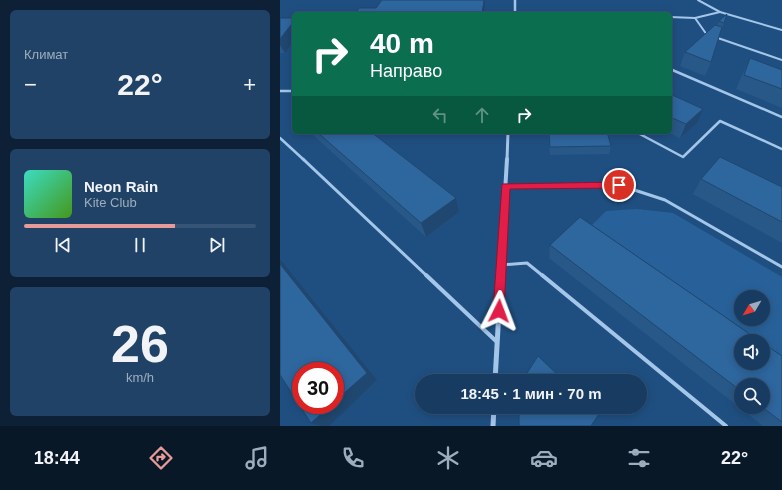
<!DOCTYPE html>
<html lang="ru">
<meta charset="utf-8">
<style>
body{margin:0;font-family:Helvetica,sans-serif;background:#204267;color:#f1f3f6;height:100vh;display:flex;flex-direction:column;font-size:15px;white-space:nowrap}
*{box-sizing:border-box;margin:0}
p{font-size:13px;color:#9eadbd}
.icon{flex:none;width:22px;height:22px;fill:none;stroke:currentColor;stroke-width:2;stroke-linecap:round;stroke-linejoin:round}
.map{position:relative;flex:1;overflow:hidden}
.panel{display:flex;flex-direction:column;gap:10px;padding:10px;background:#0d2035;width:280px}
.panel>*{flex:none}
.top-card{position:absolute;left:12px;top:12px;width:380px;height:122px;border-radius:6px;box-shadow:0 2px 10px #0003,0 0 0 1px #365576;background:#0b6e4f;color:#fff;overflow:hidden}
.needle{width:26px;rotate:232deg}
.controls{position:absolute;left:454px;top:290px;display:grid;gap:8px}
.controls a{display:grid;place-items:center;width:36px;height:36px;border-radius:50%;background:#173b61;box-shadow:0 2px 10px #0003,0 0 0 1px #365576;font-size:20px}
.speed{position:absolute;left:12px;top:362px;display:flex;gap:8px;font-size:20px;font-weight:700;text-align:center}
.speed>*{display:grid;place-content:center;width:52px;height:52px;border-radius:50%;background:#173b61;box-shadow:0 2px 10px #0003,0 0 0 1px #365576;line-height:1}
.speed .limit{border:6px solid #d22;background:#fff;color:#111}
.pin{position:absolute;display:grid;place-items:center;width:34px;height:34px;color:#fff;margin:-17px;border:2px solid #fff;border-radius:50%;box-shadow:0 1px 4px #0007}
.me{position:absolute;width:44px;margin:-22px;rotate:3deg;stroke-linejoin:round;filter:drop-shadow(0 0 3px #0008)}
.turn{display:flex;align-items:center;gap:14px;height:84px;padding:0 12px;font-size:18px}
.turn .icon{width:52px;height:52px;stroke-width:2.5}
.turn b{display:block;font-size:28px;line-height:34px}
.lanes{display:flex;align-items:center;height:38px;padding:0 12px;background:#0003;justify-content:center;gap:20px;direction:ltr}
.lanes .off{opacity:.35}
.big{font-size:30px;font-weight:600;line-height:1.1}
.panel .card{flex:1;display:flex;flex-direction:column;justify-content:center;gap:6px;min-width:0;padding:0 14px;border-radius:6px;background:#204267}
.panel .dial{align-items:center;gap:0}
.dial b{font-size:52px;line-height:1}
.song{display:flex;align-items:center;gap:12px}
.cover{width:48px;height:48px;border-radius:6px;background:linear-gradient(135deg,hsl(170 70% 55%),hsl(100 70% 35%))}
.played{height:4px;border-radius:2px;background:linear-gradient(90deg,#e69b98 65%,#365576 65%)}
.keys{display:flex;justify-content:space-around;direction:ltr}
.heat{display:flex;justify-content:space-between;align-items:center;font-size:22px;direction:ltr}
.trip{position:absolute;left:135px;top:374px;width:232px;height:40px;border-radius:20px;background:#173b61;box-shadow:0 2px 10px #0003,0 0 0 1px #365576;font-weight:600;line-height:40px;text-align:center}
.dock{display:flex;height:64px;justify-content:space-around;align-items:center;background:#091827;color:#9eadbd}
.dock .icon{width:28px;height:28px}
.dock .active{color:#e69b98}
.dock b{font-size:18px;color:#f1f3f6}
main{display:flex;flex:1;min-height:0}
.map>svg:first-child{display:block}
.green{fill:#286199;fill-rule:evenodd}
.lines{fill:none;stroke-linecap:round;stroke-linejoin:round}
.service-far3{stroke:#a4c6e9;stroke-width:2}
.service-far2{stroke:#a4c6e9;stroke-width:2.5}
.service-far1{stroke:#a4c6e9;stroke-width:3}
.service{stroke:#a4c6e9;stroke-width:4}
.minor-far3{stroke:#a4c6e9;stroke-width:2.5}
.minor-far2{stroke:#a4c6e9;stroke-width:3}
.minor-far1{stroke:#a4c6e9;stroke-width:4}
.minor{stroke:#a4c6e9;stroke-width:5}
.wall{fill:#285888;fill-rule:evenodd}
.shaded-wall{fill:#20476f}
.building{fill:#2e669e;stroke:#20476f}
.route{fill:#e11d48;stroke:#92132f}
</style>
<main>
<section class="panel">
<div class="card"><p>Климат</p>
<div class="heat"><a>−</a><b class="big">22°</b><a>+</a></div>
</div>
<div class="card">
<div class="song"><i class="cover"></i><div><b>Neon Rain</b><p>Kite Club</p></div></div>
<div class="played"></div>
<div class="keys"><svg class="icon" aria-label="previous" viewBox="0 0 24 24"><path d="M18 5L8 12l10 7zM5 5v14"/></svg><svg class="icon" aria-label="pause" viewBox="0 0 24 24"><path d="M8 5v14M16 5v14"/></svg><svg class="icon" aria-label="next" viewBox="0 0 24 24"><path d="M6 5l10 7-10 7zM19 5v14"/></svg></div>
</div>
<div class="card dial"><b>26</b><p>km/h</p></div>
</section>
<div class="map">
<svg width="502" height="426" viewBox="0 0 502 426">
<rect width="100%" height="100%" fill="#1f4f81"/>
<path class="green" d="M357 209 393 213 502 277V356L483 343V341H480L312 225 326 211ZM461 297H483V319H461Z"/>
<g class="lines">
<g class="service-far3">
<path d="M418 0 440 12 502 30"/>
<path d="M235 12 308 14"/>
<path d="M390 17 415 18 427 35"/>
<path d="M415 18 440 12"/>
<path d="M435 37 502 60"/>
<path d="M390 69 393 70"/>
</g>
<g class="service-far2">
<path d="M390 69 502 117"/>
<path d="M0 91H14"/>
<path d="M356 132 403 157 440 121 502 149"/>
<path d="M0 138 24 160"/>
</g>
<g class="service-far1">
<path d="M23 159 147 276"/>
<path d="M225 186 339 185 385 200 502 267"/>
<path d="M221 265 247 263 263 276"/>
</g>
<g class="service">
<path d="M146 275 217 342"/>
<path d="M262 275 446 426"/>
</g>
<path class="minor-far3" d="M235 0V14"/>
<path class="minor-far2" d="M227 160 228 132"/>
<path class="minor-far1" d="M220 276 227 159"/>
<g class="minor">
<path d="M215 381 221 275"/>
<path d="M213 426 214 407"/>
</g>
</g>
<g class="wall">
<path d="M447 14 431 62 425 76 400 66 405 52 437 26 439 21Z"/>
<path d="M0 18 5 53H0Z"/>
<path d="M470 58 502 70V108L456 89 463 73Z"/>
<path d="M390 94 417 123 400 138 387 132H390Z"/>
<path d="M31 132H91L179 212 146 237 33 135Z"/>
<path d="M268 132H327L331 146 329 154 270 155Z"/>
<path d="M421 179 502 187V243L413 194Z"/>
<path d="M270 245 502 356V426H483L269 258ZM461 385 483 407H461Z"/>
</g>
<g class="shaded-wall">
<path d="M204 0H205L204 14H202Z"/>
<path d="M14 21V41L5 53 0 45V39Z"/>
<path d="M423 109 417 123 400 138 406 124Z"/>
<path d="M176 198 179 212 146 237 141 223Z"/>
<path d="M0 259 97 380 49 426H42L31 423 51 405H55V401L0 264Z"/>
</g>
<g class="building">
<path d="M102 0H204L202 14H75L79 8H96Z"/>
<path d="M447 14 444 23 439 21Z"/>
<path d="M0 18H14V21L0 39Z"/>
<path d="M435 25 442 27 431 62 405 52Z"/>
<path d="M470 58 502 70V89L464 75Z"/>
<path d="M390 94 423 109 406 124 390 117Z"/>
<path d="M37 132H91L176 198 141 223Z"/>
<path d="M269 132H327L331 146 270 147Z"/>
<path d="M440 157 502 187V222L421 179Z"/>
<path d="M300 217 480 341H461V363H483V343L502 356V422L482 407H483V385H461V391L270 245Z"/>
<path d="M0 264 87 373 55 401V371H21V405H51L31 423 0 375Z"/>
<path d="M258 356 284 381H242Z"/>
<path d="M239 407H311L319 414 311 426H239Z"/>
</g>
<path class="route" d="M339 182 343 185 339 188 230 189 224 311 223 315 219 317 215 315 213 311 222 184Z"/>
</svg>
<div class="controls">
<a><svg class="needle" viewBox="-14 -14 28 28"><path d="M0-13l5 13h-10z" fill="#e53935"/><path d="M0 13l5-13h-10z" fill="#9eadbd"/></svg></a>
<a><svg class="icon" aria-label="sound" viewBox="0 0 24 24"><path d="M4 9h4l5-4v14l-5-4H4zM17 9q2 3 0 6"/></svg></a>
<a><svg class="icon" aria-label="search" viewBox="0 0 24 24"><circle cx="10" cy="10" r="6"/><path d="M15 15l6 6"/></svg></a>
</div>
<div class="speed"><div class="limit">30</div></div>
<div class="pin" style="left:339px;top:185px;background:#d93025"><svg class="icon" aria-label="arrive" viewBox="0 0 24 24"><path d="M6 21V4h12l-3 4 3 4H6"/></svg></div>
<svg class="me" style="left:219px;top:311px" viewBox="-20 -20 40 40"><path d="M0-17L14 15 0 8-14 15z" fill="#e11d48" stroke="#fff" stroke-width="4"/></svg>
<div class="trip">18:45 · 1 мин · 70 m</div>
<div class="top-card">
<div class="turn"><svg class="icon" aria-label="right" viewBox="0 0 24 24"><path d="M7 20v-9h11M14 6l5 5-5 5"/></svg><div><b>40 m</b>Направо</div></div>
<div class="lanes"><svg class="icon off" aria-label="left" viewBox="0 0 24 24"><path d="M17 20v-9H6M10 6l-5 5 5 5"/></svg><svg class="icon off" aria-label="ahead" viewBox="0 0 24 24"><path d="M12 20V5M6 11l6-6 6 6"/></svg><svg class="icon" aria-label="right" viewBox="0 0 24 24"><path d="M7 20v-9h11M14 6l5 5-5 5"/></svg></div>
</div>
</div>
</main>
<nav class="dock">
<b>18:44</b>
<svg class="icon active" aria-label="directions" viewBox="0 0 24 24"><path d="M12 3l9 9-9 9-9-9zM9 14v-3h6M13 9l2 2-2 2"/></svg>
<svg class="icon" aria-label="music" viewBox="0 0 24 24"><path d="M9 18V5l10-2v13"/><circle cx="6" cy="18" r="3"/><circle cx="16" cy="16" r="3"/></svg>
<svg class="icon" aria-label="phone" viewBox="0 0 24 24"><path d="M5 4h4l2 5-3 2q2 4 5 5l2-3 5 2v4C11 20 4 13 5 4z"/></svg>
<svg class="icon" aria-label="climate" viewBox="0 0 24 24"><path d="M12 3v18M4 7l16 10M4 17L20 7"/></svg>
<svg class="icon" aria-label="car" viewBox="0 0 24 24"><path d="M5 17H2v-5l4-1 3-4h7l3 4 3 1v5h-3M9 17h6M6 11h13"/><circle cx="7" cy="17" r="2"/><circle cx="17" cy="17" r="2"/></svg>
<svg class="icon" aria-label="filters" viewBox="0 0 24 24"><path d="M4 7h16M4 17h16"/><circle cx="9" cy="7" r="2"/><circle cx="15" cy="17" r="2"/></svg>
<b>22°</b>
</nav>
